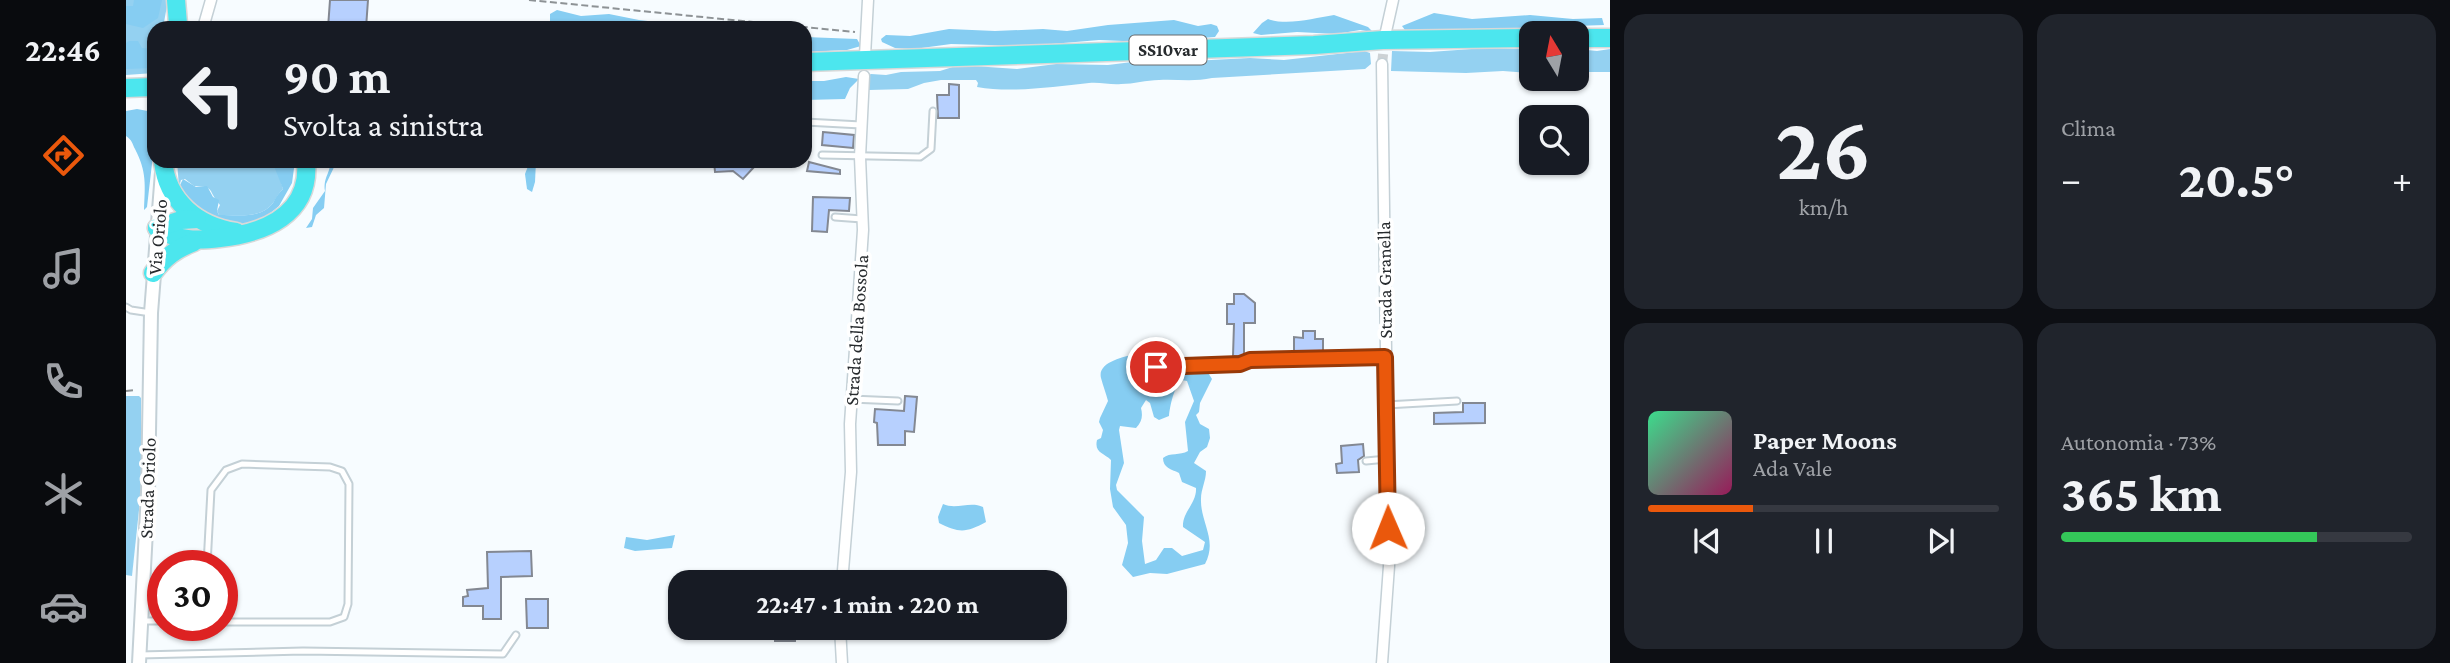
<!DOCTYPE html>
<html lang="it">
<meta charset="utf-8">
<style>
body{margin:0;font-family:"Crimson Pro",serif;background:#20242c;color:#f1f3f6;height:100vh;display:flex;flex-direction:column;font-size:26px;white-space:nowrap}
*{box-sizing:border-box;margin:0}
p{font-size:23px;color:#9ea1a6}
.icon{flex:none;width:38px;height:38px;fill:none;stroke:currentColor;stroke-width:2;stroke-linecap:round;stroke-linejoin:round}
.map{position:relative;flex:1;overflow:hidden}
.details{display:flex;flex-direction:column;gap:14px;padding:14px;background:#0d0f14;width:840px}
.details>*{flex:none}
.guide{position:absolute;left:21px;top:21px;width:665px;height:147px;border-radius:21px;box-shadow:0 2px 5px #0004;background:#171b24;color:#f1f3f6;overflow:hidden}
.needle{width:46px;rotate:350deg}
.tools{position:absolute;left:1393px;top:21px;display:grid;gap:14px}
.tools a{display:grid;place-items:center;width:70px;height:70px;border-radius:14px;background:#171b24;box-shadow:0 2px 5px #0004;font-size:35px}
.speed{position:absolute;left:21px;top:550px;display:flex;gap:14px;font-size:35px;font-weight:700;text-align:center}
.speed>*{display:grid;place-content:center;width:91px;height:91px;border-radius:50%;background:#171b24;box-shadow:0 2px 5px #0004;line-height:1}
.speed .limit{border:10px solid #d22;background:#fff;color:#111}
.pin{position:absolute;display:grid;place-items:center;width:60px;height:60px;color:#fff;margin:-30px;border:4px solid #fff;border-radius:50%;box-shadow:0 2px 7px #0007}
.me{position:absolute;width:77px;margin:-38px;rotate:359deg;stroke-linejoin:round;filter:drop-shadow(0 0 5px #0008)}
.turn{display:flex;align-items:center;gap:24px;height:147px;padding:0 21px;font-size:32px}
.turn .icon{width:91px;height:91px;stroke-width:2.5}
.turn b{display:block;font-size:49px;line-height:60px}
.big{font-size:52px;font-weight:700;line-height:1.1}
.details .card{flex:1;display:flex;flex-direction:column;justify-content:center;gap:10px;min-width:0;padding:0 24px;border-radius:21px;background:#20242c}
.details .dial{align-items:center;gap:0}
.dial b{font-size:91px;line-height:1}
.song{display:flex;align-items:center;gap:21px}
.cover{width:84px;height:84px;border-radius:10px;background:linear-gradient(135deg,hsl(150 70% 55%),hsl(330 70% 35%))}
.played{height:7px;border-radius:4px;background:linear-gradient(90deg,#ea580c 30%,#363941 30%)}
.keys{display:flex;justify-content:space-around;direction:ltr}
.heat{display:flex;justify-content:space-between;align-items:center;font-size:38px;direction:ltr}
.charge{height:10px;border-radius:5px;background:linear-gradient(90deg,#34c759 73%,#363941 0)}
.details .tiles{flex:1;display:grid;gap:14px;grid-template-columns:repeat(2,1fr)}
.trip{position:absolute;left:542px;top:570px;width:399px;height:70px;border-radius:21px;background:#171b24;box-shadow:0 2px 5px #0004;font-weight:700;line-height:70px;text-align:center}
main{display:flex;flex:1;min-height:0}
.tabs{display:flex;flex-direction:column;width:126px;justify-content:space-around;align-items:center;background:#090b0e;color:#9ea1a6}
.tabs .icon{width:49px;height:49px}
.tabs .active{color:#ea580c}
.tabs b{font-size:32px;color:#f1f3f6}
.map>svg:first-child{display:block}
.green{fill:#94d1f1}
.forest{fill:#86cdf2;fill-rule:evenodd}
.building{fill:#b7d0fe;stroke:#838892;stroke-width:2}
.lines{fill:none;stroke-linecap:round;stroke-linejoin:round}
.minor-tunnel{stroke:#cdd2d5;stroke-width:10;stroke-dasharray:10 5;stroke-linecap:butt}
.service-casing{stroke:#c4d0d6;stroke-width:9}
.minor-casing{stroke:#c4d0d6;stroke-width:13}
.tertiary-casing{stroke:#c4d0d6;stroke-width:16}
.trunk-casing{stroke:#d8d9d9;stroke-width:21}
.path{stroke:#8d9295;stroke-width:2;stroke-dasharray:7 3.5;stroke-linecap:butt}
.service{stroke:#fff;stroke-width:5}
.minor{stroke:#fff;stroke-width:10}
.tertiary{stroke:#fff;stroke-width:12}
.trunk{stroke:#4ce6ee;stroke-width:18}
.route-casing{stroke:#983908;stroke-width:18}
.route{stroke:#ea580c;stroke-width:12}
.labels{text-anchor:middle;stroke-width:7;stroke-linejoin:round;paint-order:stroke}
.shield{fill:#fff;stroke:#686b6d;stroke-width:2}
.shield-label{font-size:18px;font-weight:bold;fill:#272b2e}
.street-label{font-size:19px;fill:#272b2e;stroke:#fff}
</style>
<main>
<nav class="tabs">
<b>22:46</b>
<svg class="icon active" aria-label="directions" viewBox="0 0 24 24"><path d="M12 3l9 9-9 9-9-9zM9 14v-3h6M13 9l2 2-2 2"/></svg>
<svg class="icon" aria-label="music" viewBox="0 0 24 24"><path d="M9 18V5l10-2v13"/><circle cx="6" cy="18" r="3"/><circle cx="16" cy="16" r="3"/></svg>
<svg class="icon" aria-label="phone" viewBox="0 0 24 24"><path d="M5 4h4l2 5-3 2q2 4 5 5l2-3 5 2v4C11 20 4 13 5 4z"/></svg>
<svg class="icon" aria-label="climate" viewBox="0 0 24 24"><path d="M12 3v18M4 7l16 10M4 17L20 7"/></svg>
<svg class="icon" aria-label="car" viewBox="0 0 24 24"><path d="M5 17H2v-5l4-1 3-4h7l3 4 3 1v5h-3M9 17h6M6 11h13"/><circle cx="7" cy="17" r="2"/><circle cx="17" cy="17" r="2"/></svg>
</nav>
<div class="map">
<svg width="1484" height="663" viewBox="0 0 1484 663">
<rect width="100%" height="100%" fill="#f7fcff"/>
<g class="green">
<path d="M0 0H42L37 28H28V73L0 75Z"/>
<path d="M1359 48 1405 49V73L1377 71 1340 73 1265 71 1266 51 1304 52Z"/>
<path d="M1451 49 1471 51 1484 49V72H1451Z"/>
<path d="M1238 51 1244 53 1245 64 1239 69 1086 78C1068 82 1051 79 1033 80 1020 80 1008 84 995 84 985 85 974 82 963 83 927 87 885 93 851 87L852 83 850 80H815L798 83 782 89 743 90V75L745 74 760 75 775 72 814 71 833 65 891 69 930 64 982 65 1014 61 1027 63 1124 58 1158 60Z"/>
<path d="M51 161H57V164L68 167 71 161H88L96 167 105 161H149L157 189C152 194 151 197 147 203 134 220 111 214 93 215L91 211 94 205C81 190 90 187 68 186L59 179 55 180 53 187Z"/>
<path d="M0 396H13L15 398V491L6 576 0 575Z"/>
</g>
<g class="forest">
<path d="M8 0H36L32 18 17 28 0 24V6H7Z"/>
<path d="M431 10 455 16 483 14 513 20 584 28H424V14Z"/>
<path d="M1308 13 1346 19 1404 15 1447 19 1476 18 1478 25 1363 29 1323 35 1296 34 1279 30 1276 26Z"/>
<path d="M1208 15 1242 27 1247 32 1234 30 1210 34 1171 32 1135 35 1127 33 1136 23 1142 19C1162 26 1188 18 1208 15Z"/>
<path d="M1048 20 1072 26 1085 24 1091 26 1093 31 1089 37 1022 42 973 40 902 46 825 44 788 49 769 48 756 42 755 39 760 35 784 36 823 29 869 31 917 29 941 31 982 25Z"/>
<path d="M679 37 731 39 735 46 721 50 679 52Z"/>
<path d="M3 41H12L16 48 27 49 28 68 0 69V43Z"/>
<path d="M720 77 733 79 724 88 719 99 679 100V81H698Z"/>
<path d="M11 109 27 112 28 116 27 155 21 207 18 210C19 185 21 172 9 149 6 143 6 140 0 136V111Z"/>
<path d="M149 161H169L166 183 153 206 136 220 122 225H111L70 211 53 187 57 179 70 187 81 186 87 197 93 200 91 211 93 215C111 214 134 220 147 203 150 197 152 194 157 189L148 166Z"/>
<path d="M204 161H211L200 184 198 208 190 215 186 227 180 228 186 219 187 208 199 191C197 177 205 173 204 161Z"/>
<path d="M404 161H410L409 182 406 192 401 189 399 174Z"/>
<path d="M1009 354 1013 356 1015 361 1006 370 1014 388 1023 385 1030 378 1040 383C1054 373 1055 364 1076 363L1086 379 1074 403 1073 412 1070 415 1074 424 1083 429 1084 438 1081 447 1074 452 1068 463 1080 471C1080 481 1075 489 1075 499 1074 522 1092 540 1079 564L1041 574 1024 573 1007 577 996 565 1002 543 1000 525 987 507 984 489 985 460C978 453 968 453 971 440L975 438 977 430 973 422 974 418 982 401C980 393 977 386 975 378 971 362 998 357 1009 354ZM1056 380 1061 381 1068 401 1059 422 1062 451C1054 456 1044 452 1037 458 1037 468 1045 469 1053 473L1056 482 1070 488C1071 503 1056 512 1057 527L1079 542 1077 550 1056 556 1046 548H1038L1030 560 1019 564 1016 541 1018 517 991 490 990 485 998 463 993 430 994 426 1010 428C1016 422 1017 416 1015 408L1020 400 1024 403 1028 417 1033 420 1043 416C1044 406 1048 386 1056 380Z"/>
<path d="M817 504C830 510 844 501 857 507L860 522C840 533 833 533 813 523L812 517Z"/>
<path d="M549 535 546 548 509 551 498 548 500 537 521 540Z"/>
</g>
<g class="building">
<path d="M204 0H242L240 28H202Z"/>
<path d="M823 84 833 85V118H812L811 95H823Z"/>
<path d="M697 132 728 135 727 148 696 145Z"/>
<path d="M588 161H621L628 167 617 179 607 171 589 172Z"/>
<path d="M683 162 714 170V174L681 171Z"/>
<path d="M687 197 724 198 723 211 703 210 701 232 686 231Z"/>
<path d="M1108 294H1118L1129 303V323H1118V356H1107L1108 324H1101V304H1108Z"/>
<path d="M1177 331H1189V339H1197V353L1168 354V337L1177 338Z"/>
<path d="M779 396 791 397 788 432 779 431V445H752L751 423 748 422 749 409 778 411Z"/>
<path d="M1337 403H1359V423L1308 424V413L1337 412Z"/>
<path d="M1237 444 1238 456 1232 460 1233 472 1211 473 1210 464 1216 463 1215 446Z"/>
<path d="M405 551 406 576 375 577V619H357V606H337V597L342 596 341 590 362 588 361 552Z"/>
<path d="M400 599H422V628H401Z"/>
<path d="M649 628H670L669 641H649Z"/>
</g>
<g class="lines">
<path class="minor-tunnel" d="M1256 64 1259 37"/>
<defs>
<g id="service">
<path d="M679 122 735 125"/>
<path d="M696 155 794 157 805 149 807 111"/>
<path d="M709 217 736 219"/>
<path d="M0 307 5 310 25 313"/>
<path d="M1030 367 1114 364 1124 360 1259 357"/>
<path d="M725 399 772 401"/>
<path d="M1260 405 1331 401"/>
<path d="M1240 461 1261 459"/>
<path d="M81 565 85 490 100 470 116 464 204 467 216 471 223 484 222 604 218 617 204 622H96"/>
<path d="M15 621H37"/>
<path d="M13 655 177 651 377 654 390 635"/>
</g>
<g id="minor">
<path d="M77 28 85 0"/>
<path d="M1259 36 1267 0"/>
<path d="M739 56 742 0"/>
<path d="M716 583 725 472 724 424 737 230 734 157 738 76"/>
<path d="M714 628 716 663"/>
<path d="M1256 663 1263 566 1256 64"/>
</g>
<path id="tertiary" d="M13 663 22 492 25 313 36 172"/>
<g id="trunk">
<path d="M50 0 52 24"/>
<path d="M1451 38H1484"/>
<path d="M679 62 1188 45 1257 40 1405 38"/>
<path d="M0 88 28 87"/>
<path d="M37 161C41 201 71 226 110 232"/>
<path d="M31 228C52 241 70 241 94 238 138 233 185 215 180 161"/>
<path d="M31 228 55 220 71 219"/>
<path d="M27 273C39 257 50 249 68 242"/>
</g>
</defs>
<use href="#service" class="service-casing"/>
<use href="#minor" class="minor-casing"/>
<use href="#tertiary" class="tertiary-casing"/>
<use href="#trunk" class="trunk-casing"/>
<g class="path">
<path d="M403 0 729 32"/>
<path d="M0 391 10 390"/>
</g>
<use href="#service" class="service"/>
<use href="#minor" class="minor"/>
<use href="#tertiary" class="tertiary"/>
<use href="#trunk" class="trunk"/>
</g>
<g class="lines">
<defs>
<path id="route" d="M1030 367 1114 364 1124 360 1259 357 1262 528"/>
</defs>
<use href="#route" class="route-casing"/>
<use href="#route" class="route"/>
</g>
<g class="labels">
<rect class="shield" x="1003.5" y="35.5" width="77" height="29" rx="5"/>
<g class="shield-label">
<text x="1042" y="56">SS10var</text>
</g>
<g class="street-label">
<text transform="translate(31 237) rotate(-85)" y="7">Via Oriolo</text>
<text transform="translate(1258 280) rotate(-91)" y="7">Strada Granella</text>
<text transform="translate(730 330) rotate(-86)" y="7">Strada della Bossola</text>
<text transform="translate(21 488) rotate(-88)" y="7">Strada Oriolo</text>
</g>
</g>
</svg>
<div class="tools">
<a><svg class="needle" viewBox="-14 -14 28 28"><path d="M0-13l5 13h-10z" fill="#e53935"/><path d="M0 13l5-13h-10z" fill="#9ea1a6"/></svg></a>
<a><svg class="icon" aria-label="search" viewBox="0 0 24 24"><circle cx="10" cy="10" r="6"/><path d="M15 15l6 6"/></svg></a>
</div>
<div class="speed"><div class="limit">30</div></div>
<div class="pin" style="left:1030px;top:367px;background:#d93025"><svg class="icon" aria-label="arrive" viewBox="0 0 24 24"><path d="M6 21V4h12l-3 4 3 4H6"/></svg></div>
<svg class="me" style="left:1262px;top:528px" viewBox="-20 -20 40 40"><circle r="19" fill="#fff"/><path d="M0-13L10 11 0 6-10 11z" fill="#ea580c"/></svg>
<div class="trip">22:47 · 1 min · 220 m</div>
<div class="guide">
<div class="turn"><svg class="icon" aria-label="left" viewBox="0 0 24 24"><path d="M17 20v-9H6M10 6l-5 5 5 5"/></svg><div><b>90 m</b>Svolta a sinistra</div></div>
</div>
</div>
<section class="details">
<div class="tiles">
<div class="card dial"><b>26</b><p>km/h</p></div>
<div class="card"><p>Clima</p>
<div class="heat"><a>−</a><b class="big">20.5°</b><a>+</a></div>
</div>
<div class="card">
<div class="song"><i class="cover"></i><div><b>Paper Moons</b><p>Ada Vale</p></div></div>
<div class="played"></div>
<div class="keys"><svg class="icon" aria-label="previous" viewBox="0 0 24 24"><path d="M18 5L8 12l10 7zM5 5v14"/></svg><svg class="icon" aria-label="pause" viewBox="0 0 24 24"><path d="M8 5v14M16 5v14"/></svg><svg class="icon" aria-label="next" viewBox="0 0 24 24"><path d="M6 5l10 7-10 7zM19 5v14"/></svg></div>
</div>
<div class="card"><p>Autonomia · 73%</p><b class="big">365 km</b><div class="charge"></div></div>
</div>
</section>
</main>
